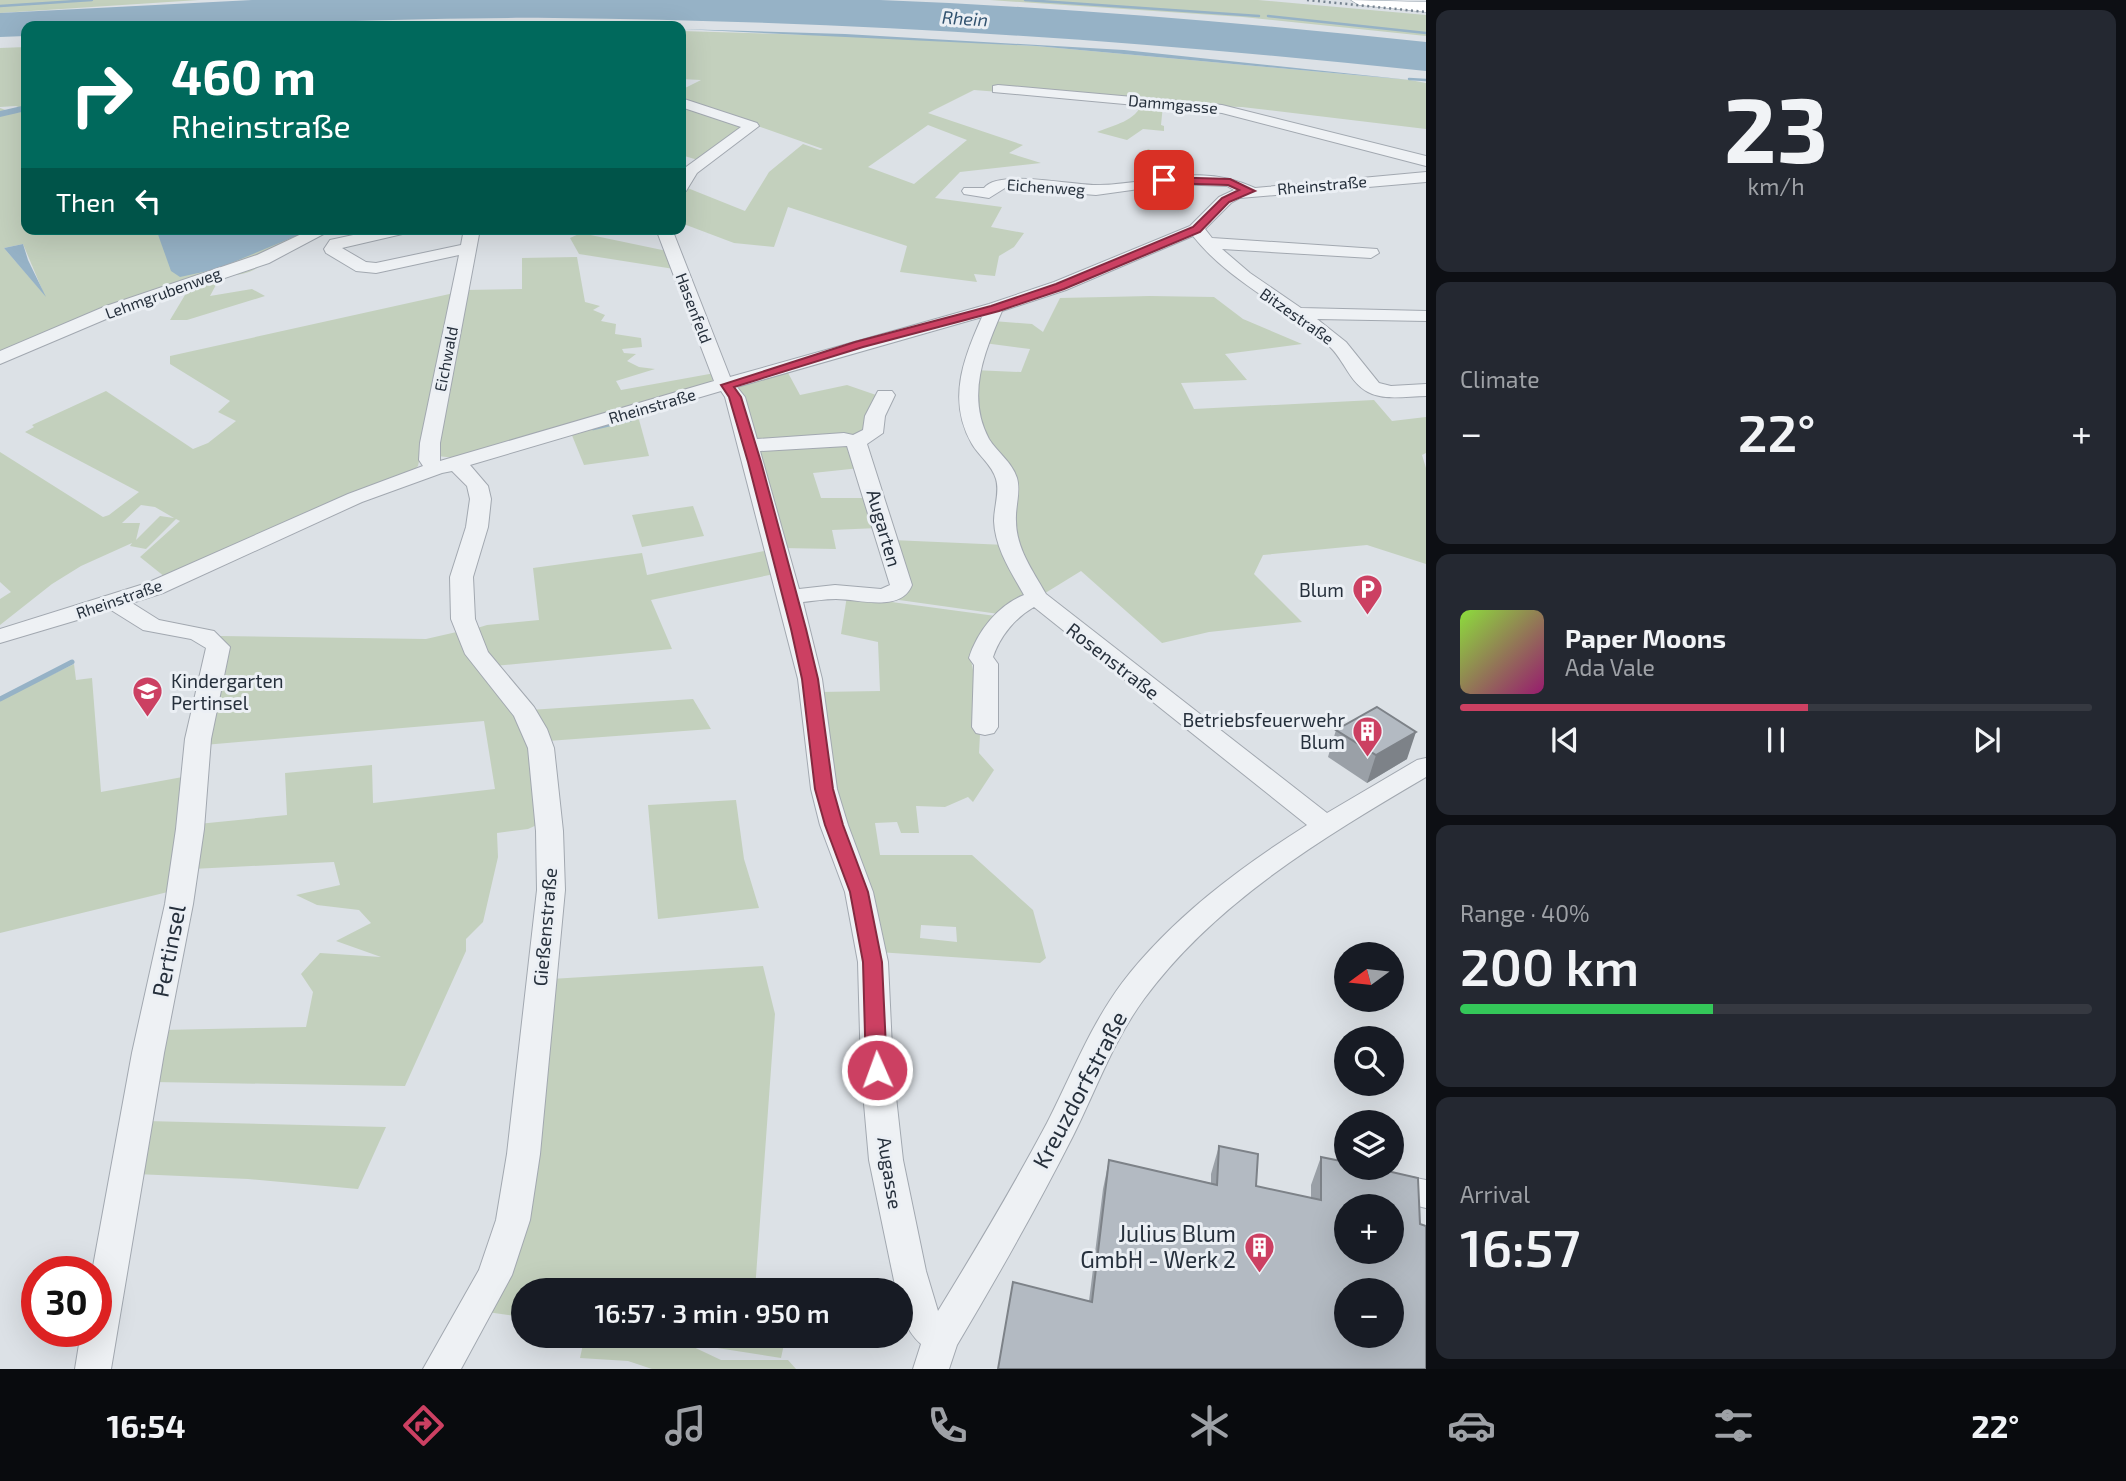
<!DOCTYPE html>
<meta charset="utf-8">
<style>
body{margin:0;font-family:"Exo 2",sans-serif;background:#242831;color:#f1f3f6;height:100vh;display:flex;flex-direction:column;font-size:26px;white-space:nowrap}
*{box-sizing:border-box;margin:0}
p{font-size:23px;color:#9ea1a6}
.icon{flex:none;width:38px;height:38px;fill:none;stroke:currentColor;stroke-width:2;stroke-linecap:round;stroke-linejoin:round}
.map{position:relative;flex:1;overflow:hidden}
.side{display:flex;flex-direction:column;gap:10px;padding:10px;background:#0d0f14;width:700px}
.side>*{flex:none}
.banner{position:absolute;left:21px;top:21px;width:665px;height:214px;border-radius:14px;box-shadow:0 7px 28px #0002;background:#00695c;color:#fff;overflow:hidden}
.needle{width:46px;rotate:255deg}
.buttons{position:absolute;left:1334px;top:942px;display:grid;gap:14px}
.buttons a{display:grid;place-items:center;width:70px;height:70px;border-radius:50%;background:#171b24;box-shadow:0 7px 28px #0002;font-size:35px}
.speed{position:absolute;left:21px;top:1256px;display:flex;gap:14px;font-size:35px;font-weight:700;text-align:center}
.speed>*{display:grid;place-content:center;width:91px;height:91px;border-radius:50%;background:#171b24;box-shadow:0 7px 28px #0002;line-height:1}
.speed .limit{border:10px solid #d22;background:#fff;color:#111}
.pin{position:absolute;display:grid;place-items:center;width:60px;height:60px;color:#fff;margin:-30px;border-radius:14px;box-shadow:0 4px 10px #0006}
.me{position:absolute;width:77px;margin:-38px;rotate:358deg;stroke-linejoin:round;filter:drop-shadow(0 0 5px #0008)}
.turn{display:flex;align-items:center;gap:24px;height:147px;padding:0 35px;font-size:32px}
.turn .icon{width:91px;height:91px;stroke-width:2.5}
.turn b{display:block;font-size:49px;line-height:60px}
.then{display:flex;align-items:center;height:66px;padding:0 35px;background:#0003;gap:14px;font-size:26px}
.big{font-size:52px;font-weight:600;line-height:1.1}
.side .tile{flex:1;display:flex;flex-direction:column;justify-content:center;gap:10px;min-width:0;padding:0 24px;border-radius:14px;background:#242831}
.side .dial{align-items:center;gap:0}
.dial b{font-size:91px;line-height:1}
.song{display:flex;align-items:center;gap:21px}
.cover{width:84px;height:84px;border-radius:10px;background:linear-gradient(135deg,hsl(90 70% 55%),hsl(320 70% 35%))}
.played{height:7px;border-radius:4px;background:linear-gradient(90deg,#cc4062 55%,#363941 55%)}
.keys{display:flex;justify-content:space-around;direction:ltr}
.heat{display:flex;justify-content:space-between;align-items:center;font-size:38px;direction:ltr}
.charge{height:10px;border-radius:5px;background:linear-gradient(90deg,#34c759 40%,#363941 0)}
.trip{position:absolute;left:511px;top:1278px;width:402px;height:70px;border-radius:35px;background:#171b24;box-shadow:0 7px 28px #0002;font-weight:600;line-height:70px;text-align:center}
.dock{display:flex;height:112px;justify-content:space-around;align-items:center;background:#090b0e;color:#9ea1a6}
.dock .icon{width:49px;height:49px}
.dock .current{color:#cc4062}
.dock b{font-size:32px;color:#f1f3f6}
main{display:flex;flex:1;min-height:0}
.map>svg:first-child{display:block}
.green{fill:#c3d0bd;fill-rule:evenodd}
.water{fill:#96b2c6}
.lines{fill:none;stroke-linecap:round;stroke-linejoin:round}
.stream-far2{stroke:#96b2c6;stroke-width:2.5}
.stream-far1{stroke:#96b2c6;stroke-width:4.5}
.stream{stroke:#96b2c6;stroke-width:5}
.canal{fill:#96b2c6;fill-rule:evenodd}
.minor-casing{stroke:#a2a8b0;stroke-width:2}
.major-casing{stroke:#9ba6b1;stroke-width:1}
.minor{fill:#eef1f4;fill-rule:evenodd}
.major{fill:#fff;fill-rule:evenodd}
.rail{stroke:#75828f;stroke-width:2.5;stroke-dasharray:2 3.5;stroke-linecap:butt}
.wall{fill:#9aa0a7}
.shaded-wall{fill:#7d8288}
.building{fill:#b3bac2;stroke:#7d8288;stroke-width:2;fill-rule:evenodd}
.route{fill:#cc4062;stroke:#852a40;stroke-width:2}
.labels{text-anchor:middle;stroke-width:6;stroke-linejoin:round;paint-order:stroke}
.far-street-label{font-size:16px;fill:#26303c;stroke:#ebeff4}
.far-water-label{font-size:18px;font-style:italic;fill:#31526f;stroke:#ebeff4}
.street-label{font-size:19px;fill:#26303c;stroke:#ebeff4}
.poi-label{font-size:19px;fill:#26303c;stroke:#ebeff4;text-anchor:end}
.near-street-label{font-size:23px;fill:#26303c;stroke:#ebeff4}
.near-poi-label{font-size:23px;fill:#26303c;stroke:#ebeff4;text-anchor:end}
</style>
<main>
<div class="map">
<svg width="1426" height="1369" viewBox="0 0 1426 1369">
<rect width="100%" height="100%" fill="#dce1e6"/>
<g class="green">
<path d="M0 0H199L0 13Z"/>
<path d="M990 0H1258L1426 15V36L1243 17Z"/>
<path d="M681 31 847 36 1036 46 1410 80 1426 83V129L1242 107 1163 105 1161 125 1164 126V131L1143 129 1127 140 1097 132C1114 125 1136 121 1142 103L974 90 928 113 1023 145 1009 153 1041 163 960 172 935 198 1002 207 991 227 1024 233 1014 247 999 256 995 276 974 274 977 282 900 272 907 246 788 207 774 247 734 243 681 223V195L685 187 745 211 769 172 803 144 820 150 823 149 681 99V90L701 80 681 79ZM928 125 967 140 914 184 868 167Z"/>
<path d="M26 47V110L16 106 0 107V48Z"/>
<path d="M681 103 746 125 698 160 681 155Z"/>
<path d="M0 108 14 113 26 111V229H156L163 246 291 239C262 267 251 280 209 274L202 279 217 283 210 296 252 289 265 296 187 320H170L185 295 199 287 186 286 0 356ZM23 244 44 294 4 248Z"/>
<path d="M1148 149 1181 162 1200 180C1179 179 1144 183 1143 155Z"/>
<path d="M581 233 667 251 674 269 579 254 570 238Z"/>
<path d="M577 257 585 302 600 306 593 310 605 315 601 321 616 324 615 334 641 338 642 347 622 349 624 353 636 354 627 361 639 367 655 369 616 381 621 390 715 373 717 383 456 458 437 456 464 290 522 289V258Z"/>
<path d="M454 293 418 466 412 472 165 577 140 557 180 521 176 519 146 549 130 546 132 543 81 566 52 584 0 625V599L11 592 0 582V452L103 517 109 515 139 492 25 432 34 427 32 425 106 391 193 449 208 443 236 421 218 412 230 401 170 364V356ZM141 505 155 507 174 518 160 516 136 540 140 523H122Z"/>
<path d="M1150 296 1214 297 1243 319 1302 344 1225 354 1247 380 1181 383 1194 409 1374 400 1392 421 1426 417V453L1422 455 1426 468V564L1367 545 1263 555 1254 574 1302 622 1209 632 1162 643 1081 571 1042 595 1014 540 1012 503 980 431 973 370 1021 372 1030 349 984 343 993 321 1032 324 1043 332 1060 298Z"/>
<path d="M787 371 800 395 847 385 879 396 870 429 856 436 759 442 750 435 738 387Z"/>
<path d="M634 415 638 416 649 456 584 465 571 433Z"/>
<path d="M852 445 860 468 813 473 821 498H867L878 528 832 530 836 549 782 548 757 451 763 449Z"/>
<path d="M693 506 704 536 642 547 632 515Z"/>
<path d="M892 540 1006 545 1028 591 1006 615 892 599Z"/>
<path d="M774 549 779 573 651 600 672 649 494 666 474 629 487 625 539 620 533 568 642 553 647 575Z"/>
<path d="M847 596 1003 617 971 660 973 670 983 678 979 753 994 770 973 802 968 797 945 807 916 806 919 833H901L897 822 875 823 880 855H972L1033 910 1046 958 1040 963 878 952 836 816 819 692 880 691 878 642 841 634ZM921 925 956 927 957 942 920 938Z"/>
<path d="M461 631 529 727 539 824 528 829 497 833 498 857 483 922 466 939V951L405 1086 153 1082 162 1030 306 1027 313 992 301 974 320 953 381 957 336 941 371 923 359 910 317 905 296 895 340 885 334 862 192 869 198 824 287 815 285 773 372 765 373 803 495 789 484 721 204 745 219 636 426 639Z"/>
<path d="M74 664 76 680 92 678 101 792 188 776 176 890 0 933V700Z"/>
<path d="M693 699 711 729 548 741 530 710Z"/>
<path d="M736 800 744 859 759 908 658 919 648 805Z"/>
<path d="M763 966 775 1014 755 1290H523V1317L487 1312 551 979Z"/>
<path d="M146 1121 386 1127 358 1189 248 1179 136 1174Z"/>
<path d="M585 1335H786L781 1358 685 1343 721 1360H788L796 1369H652L628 1361 580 1358Z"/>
</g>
<g class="water">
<path d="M252 0H880C1062 7 1244 23 1426 42V71C1136 40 846 21 554 18 437 17 320 22 202 26 144 28 85 26 26 26V36L0 37V13Z"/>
<path d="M681 29 845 34 1124 50 1410 80 1036 46Z"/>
<path d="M156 229H313L217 269 180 277 171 271Z"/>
<path d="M23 244 28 260 46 297 4 248Z"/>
</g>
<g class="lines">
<g class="stream-far2">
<path d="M1025 0 1259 16"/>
<path d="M0 6 92 0"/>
<path d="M1268 16 1426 33"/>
<path d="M1409 79 1426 80"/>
</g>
<path class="stream-far1" d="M593 428 631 419"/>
<path class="stream" d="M0 699 72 662"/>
<path class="canal" d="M26 105V111L0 117V111Z"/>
<defs>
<g id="minor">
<path d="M998 85 1222 105 1426 156V166L1222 113 993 92V86Z"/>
<path d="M681 98 757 123 759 126 697 173 686 191 681 193V175L686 167 741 127 681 107Z"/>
<path d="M1426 172V182L1240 198 1231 203 1205 229 1212 238 1377 249 1379 253 1371 258 1222 249 1250 273 1301 308 1426 311V321L1317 319 1346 342 1379 383 1391 386 1426 384V396C1407 396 1385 401 1368 392 1350 383 1344 360 1330 347 1287 306 1230 283 1193 236L1066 290 1002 311C984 353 966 396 989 439 997 452 1012 462 1017 478 1021 492 1015 507 1016 521 1016 548 1033 571 1046 594L1327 813 1417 760 1426 758V777C1324 837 1215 902 1144 999 1113 1041 1096 1090 1073 1136 1037 1207 998 1276 957 1345L949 1369H913L921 1344C904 1329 901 1311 901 1290H896L869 1160 861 1070 858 962 845 892 820 825 811 789 798 679 725 397 721 391 470 465 488 486 491 499 488 527 473 577 475 619 488 652 534 707 547 729 554 748 563 831 565 890 540 1154 530 1220 512 1275 461 1369H423L479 1270 496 1220 507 1154 537 890 536 831 528 748 514 716 465 654 451 619 450 577 466 527 470 499 467 486 452 471 442 473 362 502 163 593 132 603 159 620 214 631 230 647 211 739 204 829 193 904 164 1053 111 1369H75L81 1332H96V1272H92L132 1053 165 904 176 829 185 739 206 648 191 639 143 630 111 610 0 643V629L147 583 348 494 423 466 419 460 420 443 459 255 376 273 356 271 326 253 324 249 330 240 381 229H413L411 232 342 248 366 262 376 263 461 245 464 229H480L440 443V461L714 381 656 229H672L730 377 989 304 1054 282 1190 226 1219 197 1234 190 1227 186 1175 184 1096 195 1005 188 989 198 964 194 962 191 964 188H984C998 169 1071 185 1095 185 1153 185 1197 161 1255 188ZM982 317C963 359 947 401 972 444 979 456 992 465 996 479 1000 492 994 507 994 521 995 548 1011 572 1024 595 998 605 977 632 969 658L974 665 972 727 976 733 985 735 994 733 998 727V664L993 657C1000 636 1015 618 1034 607L1307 825C1239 868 1171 919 1122 983 1090 1026 1071 1076 1047 1123 1013 1187 976 1249 938 1311L926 1271 903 1160 893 1070 888 962 873 892 848 825 837 789 822 679 803 602C813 601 825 599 836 599 859 599 901 613 912 585L867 444 883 433 885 416 895 395 892 391H878L865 416 863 430 853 435 844 433 757 439 745 397 737 387ZM847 446 890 585 881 589 835 585 799 589 760 451Z"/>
<path d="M312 229H333L269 263 118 314 0 364V351L106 306 257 255Z"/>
<path d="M1401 1175 1426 1180V1208L1389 1199 1384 1189 1389 1179Z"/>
</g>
<path id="major" d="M1351 0 1426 2V12L1359 5Z"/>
</defs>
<use href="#minor" class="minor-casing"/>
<use href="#major" class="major-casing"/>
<use href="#minor" class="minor"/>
<use href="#major" class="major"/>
<path class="rail" d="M1307 0 1426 12"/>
</g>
<g class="wall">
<path d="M1336 730 1407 759 1367 783 1328 757Z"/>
<path d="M1219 1146 1256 1186 1311 1198V1185L1321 1157 1426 1369H998L1013 1282 1089 1301 1103 1189 1109 1160 1211 1183V1174Z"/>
</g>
<path class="shaded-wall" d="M1416 732 1407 759 1367 783 1376 755Z"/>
<g class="building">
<path d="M1377 707 1416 732 1376 755 1336 730Z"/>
<path d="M1219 1146 1258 1154 1256 1186 1321 1200V1157L1346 1162V1167H1370L1418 1178 1420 1224 1426 1226V1369H998L1013 1282 1092 1302 1109 1160 1217 1185ZM1346 1206H1391V1251H1346ZM1346 1290H1391V1335H1346Z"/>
</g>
<path class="route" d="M1161 177 1230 179 1255 191 1229 202 1200 232 1064 289 999 311 863 347 734 387 741 397 761 462 806 629 818 679 833 789 843 825 868 892 882 962 887 1070 884 1076 877 1078 869 1076 866 1070 863 962 850 892 825 825 815 789 802 679 791 629 748 462 729 397 721 385 855 342 991 306 1056 284 1193 227 1222 198 1239 190 1228 185 1164 183 1159 180Z"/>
<defs>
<symbol id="parking-pin" viewBox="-11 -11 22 30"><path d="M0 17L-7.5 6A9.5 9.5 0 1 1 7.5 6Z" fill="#cc4062" stroke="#ebeff4"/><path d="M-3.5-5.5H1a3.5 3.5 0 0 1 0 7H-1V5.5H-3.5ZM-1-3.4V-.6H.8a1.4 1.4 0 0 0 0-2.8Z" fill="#fff"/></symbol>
<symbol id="school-pin" viewBox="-11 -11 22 30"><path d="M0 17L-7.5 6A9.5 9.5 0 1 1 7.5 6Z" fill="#cc4062" stroke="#ebeff4"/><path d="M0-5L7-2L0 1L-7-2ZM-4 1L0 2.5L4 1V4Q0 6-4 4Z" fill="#fff"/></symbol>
<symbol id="building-pin" viewBox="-11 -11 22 30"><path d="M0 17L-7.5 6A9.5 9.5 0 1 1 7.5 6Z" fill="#cc4062" stroke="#ebeff4"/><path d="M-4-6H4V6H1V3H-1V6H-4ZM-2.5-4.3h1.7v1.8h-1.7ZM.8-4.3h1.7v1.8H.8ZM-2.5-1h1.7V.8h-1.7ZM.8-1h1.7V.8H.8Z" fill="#fff"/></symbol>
</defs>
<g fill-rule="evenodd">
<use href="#parking-pin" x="1350" y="572" width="35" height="47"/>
<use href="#school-pin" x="130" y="674" width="35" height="47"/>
<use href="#building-pin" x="1350" y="714" width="35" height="47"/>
<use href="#building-pin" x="1242" y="1230" width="35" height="47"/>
</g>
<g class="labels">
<g class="far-street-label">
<text transform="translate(1173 104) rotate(5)" y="6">Dammgasse</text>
<text transform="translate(1322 185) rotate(-5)" y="6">Rheinstraße</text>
<text transform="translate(1046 187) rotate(4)" y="6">Eichenweg</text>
<text transform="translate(163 293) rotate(-20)" y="6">Lehmgrubenweg</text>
<text transform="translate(694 308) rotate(69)" y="6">Hasenfeld</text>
<text transform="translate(1297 316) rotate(35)" y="6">Bitzestraße</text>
<text transform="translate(446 359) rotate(-79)" y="6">Eichwald</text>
<text transform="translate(652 406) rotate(-16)" y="6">Rheinstraße</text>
<text transform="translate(119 599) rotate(-19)" y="6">Rheinstraße</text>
</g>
<g class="far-water-label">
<text transform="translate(965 19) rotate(4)" y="6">Rhein</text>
</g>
<g class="street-label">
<text transform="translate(884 528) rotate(74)" y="7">Augarten</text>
<text transform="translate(1113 661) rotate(38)" y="7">Rosenstraße</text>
<text transform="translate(545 927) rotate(-85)" y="7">Gießenstraße</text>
<text transform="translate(890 1173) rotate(81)" y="7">Augasse</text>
</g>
<g class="poi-label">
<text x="1344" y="597">Blum</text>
<text x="171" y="688" text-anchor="start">Kindergarten<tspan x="171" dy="22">Pertinsel</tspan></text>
<text x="1345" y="727">Betriebsfeuerwehr<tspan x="1345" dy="22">Blum</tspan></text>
</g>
<g class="near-street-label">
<text transform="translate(169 951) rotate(-79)" y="8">Pertinsel</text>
<text transform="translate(1080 1090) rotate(-62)" y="8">Kreuzdorfstraße</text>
</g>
<g class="near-poi-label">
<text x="1236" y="1242">Julius Blum<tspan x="1236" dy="26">GmbH - Werk 2</tspan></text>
</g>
</g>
</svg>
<div class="buttons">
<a><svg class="needle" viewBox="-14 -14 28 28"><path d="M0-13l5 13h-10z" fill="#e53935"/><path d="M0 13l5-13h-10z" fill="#9ea1a6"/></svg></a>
<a><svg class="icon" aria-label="search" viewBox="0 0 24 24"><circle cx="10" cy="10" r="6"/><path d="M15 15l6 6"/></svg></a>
<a><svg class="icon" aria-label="layers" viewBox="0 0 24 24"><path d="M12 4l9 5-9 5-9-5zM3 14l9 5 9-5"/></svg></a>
<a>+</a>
<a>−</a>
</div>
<div class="speed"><div class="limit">30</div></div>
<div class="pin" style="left:1164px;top:180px;background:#d93025"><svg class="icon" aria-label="arrive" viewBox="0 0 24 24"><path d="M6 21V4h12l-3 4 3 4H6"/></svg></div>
<svg class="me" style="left:877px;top:1070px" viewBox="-20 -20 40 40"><circle r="17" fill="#cc4062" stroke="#fff" stroke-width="3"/><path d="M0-11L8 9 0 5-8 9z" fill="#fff"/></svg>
<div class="trip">16:57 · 3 min · 950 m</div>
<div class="banner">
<div class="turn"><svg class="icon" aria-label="right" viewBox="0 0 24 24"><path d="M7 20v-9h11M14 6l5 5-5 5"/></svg><div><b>460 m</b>Rheinstraße</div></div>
<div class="then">Then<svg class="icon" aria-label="left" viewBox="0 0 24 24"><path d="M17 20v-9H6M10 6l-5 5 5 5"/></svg></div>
</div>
</div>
<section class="side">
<div class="tile dial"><b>23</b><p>km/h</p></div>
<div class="tile"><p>Climate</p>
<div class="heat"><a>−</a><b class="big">22°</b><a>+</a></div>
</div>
<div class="tile">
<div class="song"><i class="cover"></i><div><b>Paper Moons</b><p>Ada Vale</p></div></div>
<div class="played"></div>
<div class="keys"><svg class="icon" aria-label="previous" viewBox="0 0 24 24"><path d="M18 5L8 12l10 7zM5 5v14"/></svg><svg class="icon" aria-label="pause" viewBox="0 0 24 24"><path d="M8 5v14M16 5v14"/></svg><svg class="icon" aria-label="next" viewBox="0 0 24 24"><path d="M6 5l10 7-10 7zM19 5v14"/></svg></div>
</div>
<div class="tile"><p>Range · 40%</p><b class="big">200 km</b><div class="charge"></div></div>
<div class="tile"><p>Arrival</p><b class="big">16:57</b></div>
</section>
</main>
<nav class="dock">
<b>16:54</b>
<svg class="icon current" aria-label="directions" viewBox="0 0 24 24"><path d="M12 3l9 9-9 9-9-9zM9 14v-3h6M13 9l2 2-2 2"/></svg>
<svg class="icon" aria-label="music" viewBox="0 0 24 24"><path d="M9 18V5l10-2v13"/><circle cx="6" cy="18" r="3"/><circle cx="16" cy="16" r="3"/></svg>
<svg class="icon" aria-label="phone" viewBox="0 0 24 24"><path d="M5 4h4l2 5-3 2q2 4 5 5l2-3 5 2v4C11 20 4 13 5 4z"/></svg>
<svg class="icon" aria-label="climate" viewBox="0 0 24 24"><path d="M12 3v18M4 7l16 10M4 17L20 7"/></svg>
<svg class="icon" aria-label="car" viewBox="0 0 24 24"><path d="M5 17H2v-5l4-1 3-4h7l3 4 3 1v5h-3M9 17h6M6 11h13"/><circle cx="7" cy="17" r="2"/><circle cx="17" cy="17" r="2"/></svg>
<svg class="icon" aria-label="filters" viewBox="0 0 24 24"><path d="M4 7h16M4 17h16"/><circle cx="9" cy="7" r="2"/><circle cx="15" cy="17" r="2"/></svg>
<b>22°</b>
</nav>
